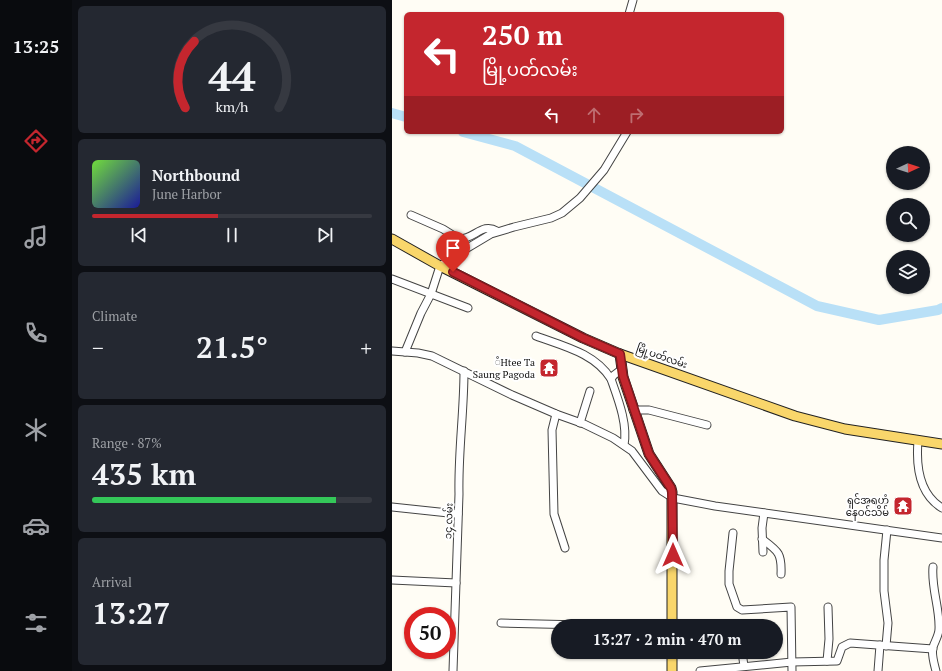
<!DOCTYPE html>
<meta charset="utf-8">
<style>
body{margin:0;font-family:"PT Serif","Noto Sans Myanmar",serif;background:#242831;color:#f1f3f6;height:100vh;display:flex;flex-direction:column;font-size:15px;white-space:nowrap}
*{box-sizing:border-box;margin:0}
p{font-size:13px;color:#9ea1a6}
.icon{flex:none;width:22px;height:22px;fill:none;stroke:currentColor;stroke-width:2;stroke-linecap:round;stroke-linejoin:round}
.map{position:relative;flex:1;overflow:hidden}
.side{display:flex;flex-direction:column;gap:6px;padding:6px;background:#0d0f14;width:320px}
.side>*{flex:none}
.guide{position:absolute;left:12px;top:12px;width:380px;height:122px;border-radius:6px;box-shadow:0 1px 3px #0004;background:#c4262e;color:#fff;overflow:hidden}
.needle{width:26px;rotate:87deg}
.tools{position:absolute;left:494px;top:146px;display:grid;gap:8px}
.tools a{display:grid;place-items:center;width:44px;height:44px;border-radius:50%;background:#171b24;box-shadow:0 1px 3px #0004;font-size:20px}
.speed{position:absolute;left:12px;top:607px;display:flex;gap:8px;font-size:20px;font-weight:700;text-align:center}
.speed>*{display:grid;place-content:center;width:52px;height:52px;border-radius:50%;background:#171b24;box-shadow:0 1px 3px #0004;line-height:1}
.speed .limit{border:6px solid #d22;background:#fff;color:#111}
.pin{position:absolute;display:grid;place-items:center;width:34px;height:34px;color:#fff;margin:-41px -17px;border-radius:50% 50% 50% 0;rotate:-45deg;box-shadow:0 0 4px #0007}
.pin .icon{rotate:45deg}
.me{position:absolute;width:44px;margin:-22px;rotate:0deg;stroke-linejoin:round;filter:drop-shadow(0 0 3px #0008)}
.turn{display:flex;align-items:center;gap:14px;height:84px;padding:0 12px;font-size:18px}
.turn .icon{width:52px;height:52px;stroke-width:2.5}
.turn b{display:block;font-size:28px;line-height:34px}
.lanes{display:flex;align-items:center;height:38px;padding:0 12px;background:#0003;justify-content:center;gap:20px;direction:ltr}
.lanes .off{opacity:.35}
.big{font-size:30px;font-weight:700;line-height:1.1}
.side .tile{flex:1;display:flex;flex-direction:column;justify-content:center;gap:6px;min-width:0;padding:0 14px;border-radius:6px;background:#242831}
.side .dial{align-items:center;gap:0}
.dial svg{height:104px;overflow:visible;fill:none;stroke:#363941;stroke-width:7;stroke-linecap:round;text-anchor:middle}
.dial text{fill:#f1f3f6;stroke:none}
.song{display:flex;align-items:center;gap:12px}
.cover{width:48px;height:48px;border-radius:6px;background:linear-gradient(135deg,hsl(100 70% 55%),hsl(240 70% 35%))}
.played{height:4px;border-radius:2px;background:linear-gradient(90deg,#c4262e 45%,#363941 45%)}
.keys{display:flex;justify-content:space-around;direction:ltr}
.heat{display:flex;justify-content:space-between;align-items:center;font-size:22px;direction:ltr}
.charge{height:6px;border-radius:3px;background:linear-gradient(90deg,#34c759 87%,#363941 0)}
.trip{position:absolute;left:159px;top:619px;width:232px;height:40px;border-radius:20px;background:#171b24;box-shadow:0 1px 3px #0004;font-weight:700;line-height:40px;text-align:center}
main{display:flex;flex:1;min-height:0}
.tabs{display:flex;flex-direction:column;width:72px;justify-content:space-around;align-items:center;background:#090b0e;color:#9ea1a6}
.tabs .icon{width:28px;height:28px}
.tabs .current{color:#c4262e}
.tabs b{font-size:18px;color:#f1f3f6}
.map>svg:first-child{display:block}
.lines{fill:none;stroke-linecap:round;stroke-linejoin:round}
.river{stroke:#b9e0f7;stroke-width:10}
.minor-casing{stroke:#444;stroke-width:9}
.major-casing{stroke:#222;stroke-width:11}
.minor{stroke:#fff;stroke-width:7}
.major{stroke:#f9d66b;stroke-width:9}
.route-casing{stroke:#7f191e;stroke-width:10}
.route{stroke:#c4262e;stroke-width:7}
.labels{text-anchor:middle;stroke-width:4;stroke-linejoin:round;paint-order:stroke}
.street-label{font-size:10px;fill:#111;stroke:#fff}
.poi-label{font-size:10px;fill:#111;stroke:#fff;text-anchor:end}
</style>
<main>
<nav class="tabs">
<b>13:25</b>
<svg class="icon current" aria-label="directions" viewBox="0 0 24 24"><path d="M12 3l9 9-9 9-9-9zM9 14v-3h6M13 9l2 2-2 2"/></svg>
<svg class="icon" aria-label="music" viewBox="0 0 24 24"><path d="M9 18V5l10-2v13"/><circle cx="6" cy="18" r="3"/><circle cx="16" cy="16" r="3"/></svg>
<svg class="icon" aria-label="phone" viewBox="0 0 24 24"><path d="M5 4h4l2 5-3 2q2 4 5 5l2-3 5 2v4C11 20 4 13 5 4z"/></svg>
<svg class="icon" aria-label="climate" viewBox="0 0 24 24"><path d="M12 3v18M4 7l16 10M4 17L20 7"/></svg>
<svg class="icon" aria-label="car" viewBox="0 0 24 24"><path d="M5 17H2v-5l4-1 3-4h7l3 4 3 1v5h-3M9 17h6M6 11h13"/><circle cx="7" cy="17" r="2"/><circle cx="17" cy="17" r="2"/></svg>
<svg class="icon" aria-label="filters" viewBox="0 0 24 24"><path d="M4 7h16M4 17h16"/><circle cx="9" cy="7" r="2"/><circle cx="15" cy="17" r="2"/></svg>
</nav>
<section class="side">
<div class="tile dial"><svg viewBox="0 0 100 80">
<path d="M14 69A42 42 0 1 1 86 69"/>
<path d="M14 69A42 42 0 0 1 21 18" stroke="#c4262e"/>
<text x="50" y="56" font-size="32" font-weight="700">44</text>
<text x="50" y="72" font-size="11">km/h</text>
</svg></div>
<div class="tile">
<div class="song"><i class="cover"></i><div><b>Northbound</b><p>June Harbor</p></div></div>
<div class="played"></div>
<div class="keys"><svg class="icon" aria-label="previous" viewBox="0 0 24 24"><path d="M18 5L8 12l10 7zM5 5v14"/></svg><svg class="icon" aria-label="pause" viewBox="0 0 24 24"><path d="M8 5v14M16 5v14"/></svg><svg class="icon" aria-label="next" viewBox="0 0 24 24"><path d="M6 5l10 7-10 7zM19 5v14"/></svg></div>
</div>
<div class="tile"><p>Climate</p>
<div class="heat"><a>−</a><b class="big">21.5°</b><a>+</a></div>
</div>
<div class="tile"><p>Range · 87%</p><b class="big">435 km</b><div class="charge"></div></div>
<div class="tile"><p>Arrival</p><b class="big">13:27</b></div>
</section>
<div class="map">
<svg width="550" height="671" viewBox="0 0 550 671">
<rect width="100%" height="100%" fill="#fffdf5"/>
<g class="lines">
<g class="river">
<path d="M0 113 14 117"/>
<path d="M71 132 123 146 425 306 487 320 546 310 550 308"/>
</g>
<defs>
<g id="minor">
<path d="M237 14 241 0"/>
<path d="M19 215 51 229 67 239C83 239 90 222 105 231"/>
<path d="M0 279 76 308"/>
<path d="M144 336C171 346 203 353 219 379"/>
<path d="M0 351 26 353 40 356 120 395 164 414 192 424 221 438 240 451 270 491 281 498 323 506 550 538"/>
<path d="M13 352 29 313 39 294 48 266 62 256 99 234 122 227 159 218 170 213 188 198 212 170 235 132"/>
<path d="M230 369 222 375 219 379C226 399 236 424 232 445"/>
<path d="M241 410H257L315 425"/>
<path d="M164 414 160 430 162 514 173 548"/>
<path d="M188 423 198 391"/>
<path d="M526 441C524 465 527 494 550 508"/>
<path d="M0 507 66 514"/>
<path d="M341 533 337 571V584L345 607 350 610 399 607 400 671"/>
<path d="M370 539C386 551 390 553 389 574"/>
<path d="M371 552 370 528 372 513"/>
<path d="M541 567C539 588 548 608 547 629 547 635 543 641 541 647 539 654 542 663 544 671"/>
<path d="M0 580 64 583"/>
<path d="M109 623 234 626"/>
<path d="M494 646 496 623 492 591V560L495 530"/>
<path d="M350 652 352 666"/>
<path d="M435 661 437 639 436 607"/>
<path d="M61 671 67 494C66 453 72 412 72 371"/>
<path d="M308 671 400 662 445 661 450 647 458 643 541 649"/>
<path d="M486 671 488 645"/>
</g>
<g id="major">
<path d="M0 239 48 266 191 338 228 354 403 416 453 429 550 444"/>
<path d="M228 354 231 377 257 454 279 488 280 492V626"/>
<path d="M280 671V652"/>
</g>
</defs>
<use href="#minor" class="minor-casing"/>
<use href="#major" class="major-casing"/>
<use href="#minor" class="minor"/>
<use href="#major" class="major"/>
</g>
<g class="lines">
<defs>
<path id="route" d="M61 272 191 338 228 354 231 376 257 454 279 488 280 492 281 555"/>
</defs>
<use href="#route" class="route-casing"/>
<use href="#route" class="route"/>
</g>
<defs>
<symbol id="temple-square" viewBox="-11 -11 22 22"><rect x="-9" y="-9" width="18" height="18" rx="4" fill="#c4262e" stroke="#fff"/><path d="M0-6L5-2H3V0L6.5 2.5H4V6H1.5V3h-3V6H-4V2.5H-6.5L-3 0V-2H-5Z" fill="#fff"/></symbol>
</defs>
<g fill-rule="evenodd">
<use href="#temple-square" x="146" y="357" width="22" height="22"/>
<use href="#temple-square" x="500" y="495" width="22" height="22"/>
</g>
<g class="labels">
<g class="street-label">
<text transform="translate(270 356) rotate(19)" y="4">မြို့ပတ်လမ်း</text>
<text transform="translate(56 521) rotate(-88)" y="4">၁၄ လမ်း</text>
</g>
<g class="poi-label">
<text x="143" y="366">ံHtee Ta<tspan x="143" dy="12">Saung Pagoda</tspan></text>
<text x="497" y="504">ရှင်အရဟံ<tspan x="497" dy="12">နေဝင်သိမ်</tspan></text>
</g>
</g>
</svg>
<div class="tools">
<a><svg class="needle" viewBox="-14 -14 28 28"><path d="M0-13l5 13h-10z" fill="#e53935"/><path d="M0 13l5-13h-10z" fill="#9ea1a6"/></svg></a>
<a><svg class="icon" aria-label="search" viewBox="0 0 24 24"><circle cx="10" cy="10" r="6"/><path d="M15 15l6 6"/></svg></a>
<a><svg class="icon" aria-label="layers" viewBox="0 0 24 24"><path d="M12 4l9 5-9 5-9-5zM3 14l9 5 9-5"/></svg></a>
</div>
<div class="speed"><div class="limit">50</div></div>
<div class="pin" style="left:61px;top:272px;background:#d93025"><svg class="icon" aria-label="arrive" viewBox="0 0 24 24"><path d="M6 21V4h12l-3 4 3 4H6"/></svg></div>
<svg class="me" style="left:281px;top:555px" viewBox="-20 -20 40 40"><path d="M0-17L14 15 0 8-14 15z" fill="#c4262e" stroke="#fff" stroke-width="4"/></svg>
<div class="trip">13:27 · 2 min · 470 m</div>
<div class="guide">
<div class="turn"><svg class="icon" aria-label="left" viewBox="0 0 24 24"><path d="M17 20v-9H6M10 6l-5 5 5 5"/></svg><div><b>250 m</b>မြို့ပတ်လမ်း</div></div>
<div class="lanes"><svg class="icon" aria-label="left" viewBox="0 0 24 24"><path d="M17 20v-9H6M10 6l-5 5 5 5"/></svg><svg class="icon off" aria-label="ahead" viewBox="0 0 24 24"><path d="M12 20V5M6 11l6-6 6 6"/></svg><svg class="icon off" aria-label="right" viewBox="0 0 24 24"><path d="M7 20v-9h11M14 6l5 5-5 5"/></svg></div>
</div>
</div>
</main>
